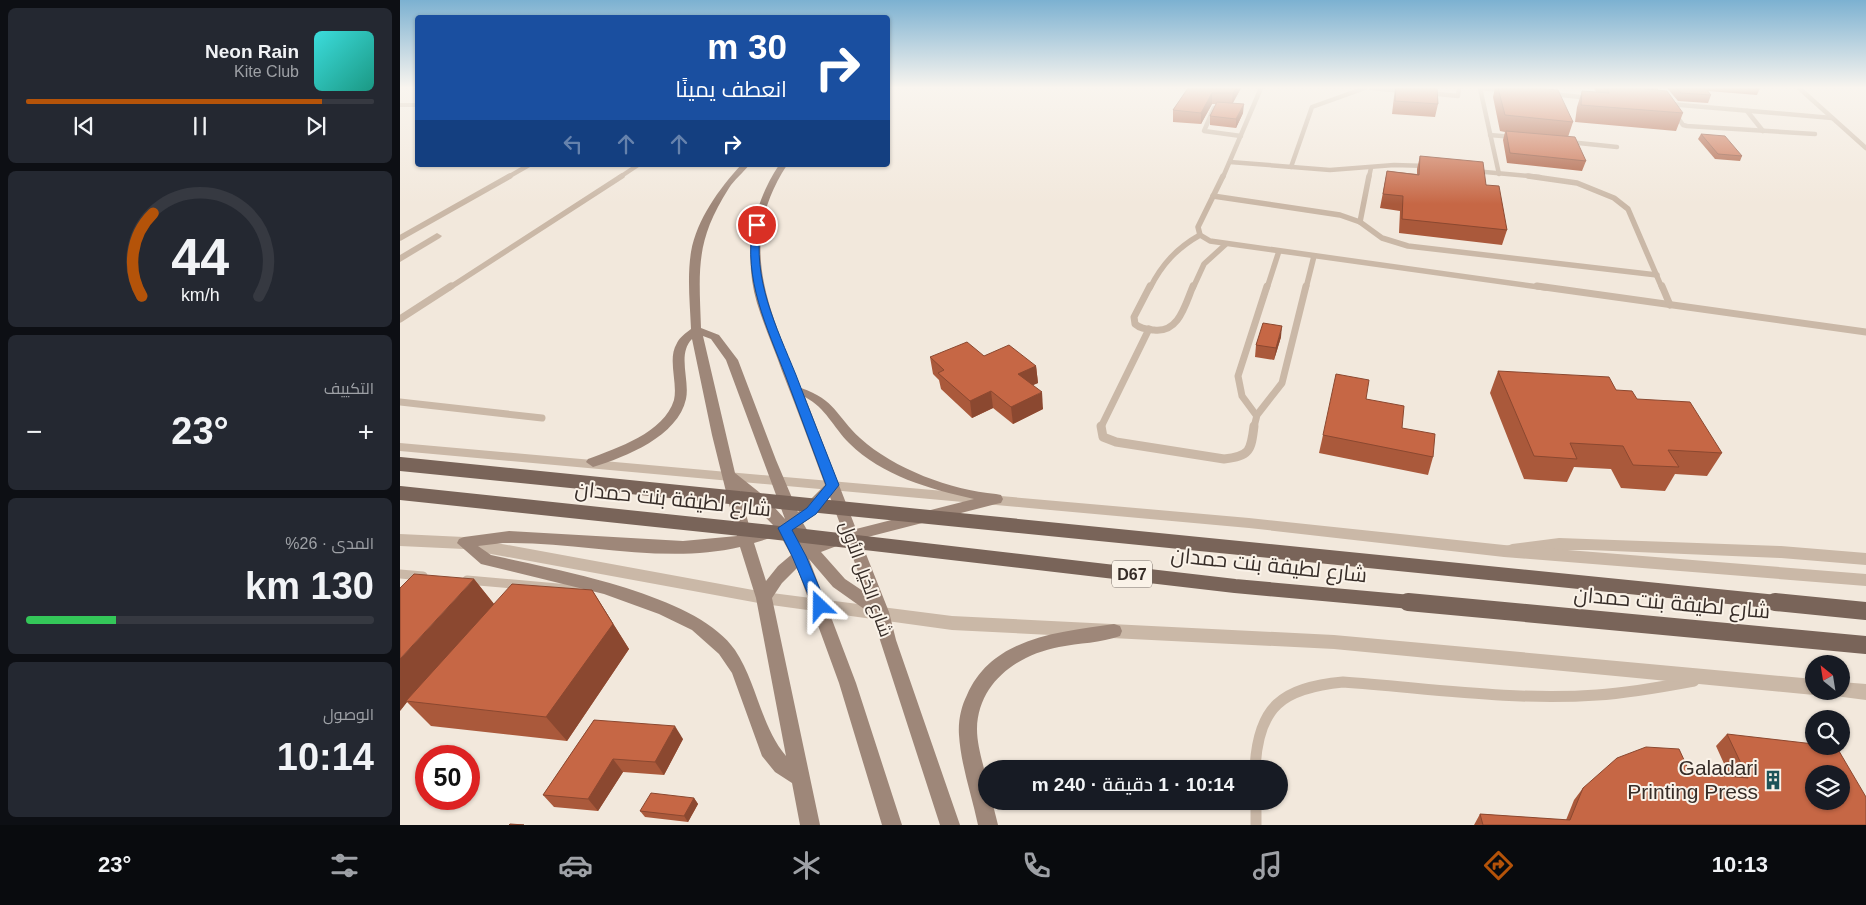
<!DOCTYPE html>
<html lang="ar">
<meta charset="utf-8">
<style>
body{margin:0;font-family:Helvetica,Cairo,sans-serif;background:#242831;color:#f1f3f6;direction:rtl;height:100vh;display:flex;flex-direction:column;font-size:19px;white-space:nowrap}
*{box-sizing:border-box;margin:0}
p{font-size:16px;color:#9ea1a6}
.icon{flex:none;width:28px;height:28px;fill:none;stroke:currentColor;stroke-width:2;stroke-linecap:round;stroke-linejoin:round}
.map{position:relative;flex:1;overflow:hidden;direction:ltr}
.drawer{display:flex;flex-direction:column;gap:8px;padding:8px;background:#0d0f14;width:400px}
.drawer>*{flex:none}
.guide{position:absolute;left:15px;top:15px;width:475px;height:152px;border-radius:5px;box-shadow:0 1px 4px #0004;direction:rtl;background:#1a4fa0;color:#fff;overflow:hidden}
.needle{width:32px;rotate:330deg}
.buttons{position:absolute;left:1405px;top:655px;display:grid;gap:10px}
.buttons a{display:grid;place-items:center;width:45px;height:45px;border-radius:50%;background:#171b24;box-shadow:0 1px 4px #0004;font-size:25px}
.speed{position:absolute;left:15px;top:745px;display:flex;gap:10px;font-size:25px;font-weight:700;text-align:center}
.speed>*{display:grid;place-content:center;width:65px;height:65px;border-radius:50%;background:#171b24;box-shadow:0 1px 4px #0004;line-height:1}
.speed .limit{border:8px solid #d22;background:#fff;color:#111}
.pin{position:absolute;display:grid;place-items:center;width:42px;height:42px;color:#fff;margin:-21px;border:2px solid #fff;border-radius:50%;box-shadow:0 1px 5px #0007}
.me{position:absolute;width:55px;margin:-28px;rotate:337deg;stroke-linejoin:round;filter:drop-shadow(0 0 4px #0008)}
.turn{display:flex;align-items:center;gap:18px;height:105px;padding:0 20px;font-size:22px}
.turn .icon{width:65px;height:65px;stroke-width:2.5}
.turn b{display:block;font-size:35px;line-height:42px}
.lanes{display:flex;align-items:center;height:48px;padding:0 20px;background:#0003;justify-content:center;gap:25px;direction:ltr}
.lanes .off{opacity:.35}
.big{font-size:38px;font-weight:600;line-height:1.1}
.drawer .widget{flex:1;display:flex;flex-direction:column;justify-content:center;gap:8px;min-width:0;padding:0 18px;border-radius:8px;background:#242831}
.drawer .dial{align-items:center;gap:0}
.dial svg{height:130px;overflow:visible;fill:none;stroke:#363941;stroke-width:7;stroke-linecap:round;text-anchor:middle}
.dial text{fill:#f1f3f6;stroke:none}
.song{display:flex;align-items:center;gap:15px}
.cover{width:60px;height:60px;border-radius:8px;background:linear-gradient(135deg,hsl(180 70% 55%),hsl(170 70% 35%))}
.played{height:5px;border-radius:2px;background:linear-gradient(90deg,#b45309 85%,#363941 85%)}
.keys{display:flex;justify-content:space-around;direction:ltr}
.heat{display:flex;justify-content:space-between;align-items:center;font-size:28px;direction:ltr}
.charge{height:8px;border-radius:4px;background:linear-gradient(90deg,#34c759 26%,#363941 0)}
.trip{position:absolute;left:578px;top:760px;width:310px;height:50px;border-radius:25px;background:#171b24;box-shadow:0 1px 4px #0004;font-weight:600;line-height:50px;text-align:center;direction:rtl}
.tabs{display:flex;height:80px;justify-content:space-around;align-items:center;background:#090b0e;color:#9ea1a6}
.tabs .icon{width:35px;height:35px}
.tabs .on{color:#b45309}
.tabs b{font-size:22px;color:#f1f3f6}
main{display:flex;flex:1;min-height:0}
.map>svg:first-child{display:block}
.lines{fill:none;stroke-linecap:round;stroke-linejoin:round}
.service-far4{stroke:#cab8a7;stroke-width:4.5}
.service-far3{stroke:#cab8a7;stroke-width:5.5}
.service-far2{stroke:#cab8a7;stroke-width:7}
.service-far1{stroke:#cab8a7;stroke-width:9}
.service{stroke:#cab8a7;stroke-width:11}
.minor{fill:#cab8a7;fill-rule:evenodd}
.tertiary{fill:#cab8a7;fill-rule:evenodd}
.secondary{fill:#9e8779;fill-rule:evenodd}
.primary-bridge-far1{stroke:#796459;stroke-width:14}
.primary-bridge{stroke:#796459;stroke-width:18}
.wall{fill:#aa593b}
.shaded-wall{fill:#8b4830}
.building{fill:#c66745;stroke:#8b4830;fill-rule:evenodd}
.route{fill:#1a73e8;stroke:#114b97}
.labels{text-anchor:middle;stroke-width:4;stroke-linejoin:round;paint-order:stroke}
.shield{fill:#faf2e8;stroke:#726862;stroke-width:1}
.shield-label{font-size:16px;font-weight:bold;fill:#372d28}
.street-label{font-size:18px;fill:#372d28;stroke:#faf2e8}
.near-street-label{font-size:21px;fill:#372d28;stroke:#faf2e8}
.near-poi-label{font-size:21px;fill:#372d28;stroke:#faf2e8;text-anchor:end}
</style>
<main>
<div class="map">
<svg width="1466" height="825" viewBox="0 0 1466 825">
<rect width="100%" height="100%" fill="#f2e8dc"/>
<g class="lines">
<g class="service-far4">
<path d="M971 88 1004 91"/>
<path d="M1080 88 1103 90"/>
<path d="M1080 88 1099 174"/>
<path d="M1399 88 1466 148"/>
<path d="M1028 93 1058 96 1059 88"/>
<path d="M1152 94 1190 98"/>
<path d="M1269 104 1432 118"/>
<path d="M823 107 814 108 804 131 841 136"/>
<path d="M1347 111 1363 131"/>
<path d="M1274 112 1283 125 1287 126 1415 134"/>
<path d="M1090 135 1113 137"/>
<path d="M1169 142 1217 147"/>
<path d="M830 162 930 170 994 165 1028 166"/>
<path d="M891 167 912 107 965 88"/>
<path d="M1074 171 1140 177"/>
<path d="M108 177 129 165"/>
<path d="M220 177 238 165"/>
<path d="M823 177 861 88"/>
<path d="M969 177 971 168"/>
</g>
<g class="service-far3">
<path d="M823 176 798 227 800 235 810 241 1146 288"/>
<path d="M1128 176 1177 183 1214 198 1228 209 1262 288"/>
<path d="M813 196 940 215 960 222 982 238 1008 246 1257 275"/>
<path d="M960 222 969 176"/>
<path d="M0 238 110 176"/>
<path d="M49 288 222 176"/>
<path d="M750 288C762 264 777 248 800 235"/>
<path d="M793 288 804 264 826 244"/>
<path d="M867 288 879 251"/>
<path d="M906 288 914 256"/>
</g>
<g class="service-far2">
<path d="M750 286 734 317 735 324C741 329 746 329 754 330 779 333 785 305 793 286"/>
<path d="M1137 286 1466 332"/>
<path d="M1262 286 1270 305"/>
<path d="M0 319 51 286"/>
<path d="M0 402 142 418"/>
<path d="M856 415 842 396 838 376 867 286"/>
<path d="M701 427 749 329"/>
<path d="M854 427 857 415 882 383 906 286"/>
</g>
<g class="service-far1">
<path d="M701 426 703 437 716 442 824 459C850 456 851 451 854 426"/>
<path d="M0 574 23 576"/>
<path d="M67 580 158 588H190"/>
</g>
<g class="service">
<path d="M855 769C858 706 882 688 943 682 1027 688 1112 701 1197 695 1229 693 1262 687 1294 681"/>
<path d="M856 801V825"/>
</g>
<g class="minor">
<rect x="0" y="103" width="18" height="4"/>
<path d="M37 233 42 236 40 238 0 262V255Z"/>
<path d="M1159 538 1381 546 1466 553V565L1381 558 1189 550H1159L1112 556 1107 554 1104 550 1107 546 1112 544Z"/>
</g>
<g class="tertiary">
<path d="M0 443 849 518 1104 545 1466 574V586L1104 557 849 528 0 451Z"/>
<path d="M0 534 64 537 364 592 552 616 934 635 1414 679V691H1421L1414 695 934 649 552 630 364 604 64 549 0 546Z"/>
<path d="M1441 682 1466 684V700L1435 696 1433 691H1441Z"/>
</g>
<g class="secondary">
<path d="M341 165H349C343 173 334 180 329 188 295 241 299 269 301 328L319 335 338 360 376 460 398 512 425 485C411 447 397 409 382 371 374 348 364 326 357 303 343 256 352 205 379 165H387C335 244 370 310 401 388 436 400 436 416 460 438 494 469 551 490 596 494L601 495 603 499 601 503 596 504 460 539 489 612 496 640 560 825H540L480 640 474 616 433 587 409 559 456 683 502 825H482L439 683 397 568 382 583 372 598 420 825H400L392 783 375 772 362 756 332 673 319 654 292 630 259 614 204 594 81 564 57 543 59 539 64 537 109 531 283 541 337 536 312 435 292 339C277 354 290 380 286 399 278 436 226 457 193 467L186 462 188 459C217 448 264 433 274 400 278 382 267 359 277 343 280 337 286 333 291 329 290 304 287 277 291 252 297 219 319 189 341 165ZM303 336 311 339 326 360 385 519 364 496 335 473ZM405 397C426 408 433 427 449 443 482 476 530 489 574 499L456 529ZM340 491 373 525 351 533ZM430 497 443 532 414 542 403 523 409 519ZM380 535 391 555 378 566 366 581 354 543ZM447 542 466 593 445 579 421 552ZM103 543C181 541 263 565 340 547L356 598 386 756C361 727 357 683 335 650 297 594 156 570 91 555L78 546Z"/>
<path d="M714 624 720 626 722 631 720 636C701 643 679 643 659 647 617 655 578 683 577 729 577 746 583 762 586 778 587 786 586 794 586 801H592L598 825H578C572 796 561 766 559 735 558 721 561 707 567 695 592 637 659 632 714 624Z"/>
</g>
<g class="primary-bridge-far1">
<path d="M0 464 1388 603"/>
<path d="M0 493 370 532 835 586 1022 603"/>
</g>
<g class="primary-bridge">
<path d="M1008 602 1466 645"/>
<path d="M1375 602 1466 611"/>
</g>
</g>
<g class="wall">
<path d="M788 88H841L833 103 843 113 836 128 810 125V116L816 104H812L801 124 773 122V110Z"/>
<path d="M995 88H1037L1038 104 1035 117 992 114Z"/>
<path d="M1095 88H1137L1173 122 1168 137 1186 161 1182 171 1107 163 1103 140 1105 132 1100 131 1093 97Z"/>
<path d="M1194 88H1258V90L1283 113 1276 131 1175 122 1177 107 1182 91 1196 92Z"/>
<path d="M1267 88H1360L1357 95 1308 91 1311 95 1308 103 1278 101Z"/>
<path d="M1301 134 1342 156 1340 161 1315 159 1298 139Z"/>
<path d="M1020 156 1086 185 1107 230 1102 245 999 233 1000 211 980 208 987 171 1017 174V169Z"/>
<path d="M881 337 874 360 855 357 856 345Z"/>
<path d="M584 356 636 366 638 383 632 385 643 409 613 424 593 408 572 418 541 389 539 380 533 374 530 357Z"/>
<path d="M1098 371 1216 390 1237 399 1322 453 1307 476 1275 474 1265 491 1221 488 1211 469 1174 467 1167 482 1124 479 1090 393Z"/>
<path d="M966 399 1002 428 1033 457 1028 475 919 453 923 435Z"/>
<path d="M74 579 94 604 192 590 229 649 167 741 31 726 7 702 0 711Z"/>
<path d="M194 720 283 739 264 775 223 772 198 811 154 807 143 795Z"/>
<path d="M1327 734 1466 825H1074L1080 814 1166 820 1174 800 1183 788 1290 773 1330 777 1316 746Z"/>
<path d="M294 798 298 804 288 822 245 817 240 811Z"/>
</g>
<g class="shaded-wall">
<path d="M836 88H841L832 104 833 93Z"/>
<path d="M812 93V104L801 124V113Z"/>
<path d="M844 104 843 113 836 128V119Z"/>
<path d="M882 326 881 337 874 360 876 348Z"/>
<path d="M636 366 638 383 620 391 618 374Z"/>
<path d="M591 391 593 408 572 418 570 401Z"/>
<path d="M642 392 643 409 613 424 611 407Z"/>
<path d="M74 579 94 604 6 701 7 702 0 711V659Z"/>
<path d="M192 590 229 649 167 741 146 717Z"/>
<path d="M275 726 283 739 264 775 255 762Z"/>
<path d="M213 759 223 772 198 811 188 799Z"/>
<path d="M294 798 298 804 288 822 284 816Z"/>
</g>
<g class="building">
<path d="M788 88H836L833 93H812L801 113 773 110Z"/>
<path d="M996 88H1037L1038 104 995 101Z"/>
<path d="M1098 88H1137L1158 90 1173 122 1105 115Z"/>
<path d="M1207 88H1234L1267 91 1283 113 1181 105 1182 91 1209 93Z"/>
<path d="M1277 88H1305L1311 95 1281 93Z"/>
<path d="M817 102 844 104 836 119 810 116Z"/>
<path d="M1106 131 1175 137 1186 161 1110 153Z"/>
<path d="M1301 134 1325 136 1342 156 1318 154Z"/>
<path d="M1020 156 1083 162 1086 185 1099 186 1107 230 1002 219 1003 196 983 194 987 171 1019 175Z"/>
<path d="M863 323 882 326 876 348 856 345Z"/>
<path d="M567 342 584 356 609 345 636 366 618 374 642 392 611 407 591 391 570 401 538 373 544 370 530 357Z"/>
<path d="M1098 371 1209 377 1216 390 1232 391 1237 399 1290 402 1322 453 1268 450 1279 467 1233 465 1223 446 1170 443 1177 459 1134 456Z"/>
<path d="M936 374 969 380 966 399 1004 406 1002 428 1035 434 1033 457 923 435Z"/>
<path d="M14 574 74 579 0 659V588Z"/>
<path d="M112 584 192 590 213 624 146 717 6 701Z"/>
<path d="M194 720 275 726 255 762 213 759 188 799 143 795Z"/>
<path d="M1327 734 1414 744V746H1436L1466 797V825H1083L1080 814 1170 820 1183 788 1217 758 1246 747 1279 749 1290 773 1348 778ZM1414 774H1441V801H1414Z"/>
<path d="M251 793 294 798 284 816 240 811Z"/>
<path d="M110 824 124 825H109Z"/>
</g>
<linearGradient id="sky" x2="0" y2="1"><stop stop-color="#7cb1d1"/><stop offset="0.43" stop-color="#f9f5ef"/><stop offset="1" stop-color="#f9f5ef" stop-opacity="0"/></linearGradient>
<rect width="1466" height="204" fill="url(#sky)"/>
<path class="route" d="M357 222 361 225C352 279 376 326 396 375 410 412 425 449 439 485L416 514 392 530 406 556 427 606 425 610 420 612 415 610 413 606 392 556 378 528 407 508 426 485C413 449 399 413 386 377 367 327 343 279 353 225Z"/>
<defs>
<symbol id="building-bare" viewBox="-9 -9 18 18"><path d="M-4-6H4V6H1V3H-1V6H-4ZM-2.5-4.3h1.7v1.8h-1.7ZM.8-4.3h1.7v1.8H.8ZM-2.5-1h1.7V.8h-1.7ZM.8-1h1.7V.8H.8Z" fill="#1d5458" stroke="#faf2e8" stroke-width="2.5" paint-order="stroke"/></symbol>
</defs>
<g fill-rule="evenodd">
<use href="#building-bare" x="1359" y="766" width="28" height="28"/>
</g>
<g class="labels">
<rect class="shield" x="712" y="560.5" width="40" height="27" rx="4"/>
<g class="shield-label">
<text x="732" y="580">D67</text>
</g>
<g class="street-label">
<text transform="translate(466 579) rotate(70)" y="6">شارع الخيل الأول</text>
</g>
<g class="near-street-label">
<text transform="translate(273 499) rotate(6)" y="7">شارع لطيفة بنت حمدان</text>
<text transform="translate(869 565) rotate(6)" y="7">شارع لطيفة بنت حمدان</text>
<text transform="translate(1272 603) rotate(5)" y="7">شارع لطيفة بنت حمدان</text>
</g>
<g class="near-poi-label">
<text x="1358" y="775">Galadari<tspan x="1358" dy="24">Printing Press</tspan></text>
</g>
</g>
</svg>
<div class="buttons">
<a><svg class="needle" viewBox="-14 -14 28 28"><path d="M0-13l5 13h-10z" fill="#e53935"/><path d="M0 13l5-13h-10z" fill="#9ea1a6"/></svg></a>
<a><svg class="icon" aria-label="search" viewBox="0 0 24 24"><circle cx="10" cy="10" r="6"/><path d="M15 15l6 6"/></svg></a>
<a><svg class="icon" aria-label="layers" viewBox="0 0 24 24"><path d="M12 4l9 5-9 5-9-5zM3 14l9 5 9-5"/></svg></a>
</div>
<div class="speed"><div class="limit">50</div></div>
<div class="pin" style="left:357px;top:225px;background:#d93025"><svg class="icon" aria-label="arrive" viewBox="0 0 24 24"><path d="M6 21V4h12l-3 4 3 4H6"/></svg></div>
<svg class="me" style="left:420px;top:606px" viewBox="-20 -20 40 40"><path d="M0-17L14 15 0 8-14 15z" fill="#1a73e8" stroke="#fff" stroke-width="4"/></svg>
<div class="trip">10:14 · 1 دقيقة · 240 m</div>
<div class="guide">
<div class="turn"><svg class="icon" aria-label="right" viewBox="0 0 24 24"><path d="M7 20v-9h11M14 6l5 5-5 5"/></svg><div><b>30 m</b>انعطف يمينًا</div></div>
<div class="lanes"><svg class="icon off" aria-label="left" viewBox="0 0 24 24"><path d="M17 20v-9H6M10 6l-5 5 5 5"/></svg><svg class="icon off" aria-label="ahead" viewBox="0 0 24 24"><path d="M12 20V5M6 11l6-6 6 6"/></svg><svg class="icon off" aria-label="ahead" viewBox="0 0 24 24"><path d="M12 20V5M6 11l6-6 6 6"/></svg><svg class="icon" aria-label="right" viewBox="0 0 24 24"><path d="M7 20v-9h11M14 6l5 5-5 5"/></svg></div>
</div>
</div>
<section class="drawer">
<div class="widget">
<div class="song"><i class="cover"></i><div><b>Neon Rain</b><p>Kite Club</p></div></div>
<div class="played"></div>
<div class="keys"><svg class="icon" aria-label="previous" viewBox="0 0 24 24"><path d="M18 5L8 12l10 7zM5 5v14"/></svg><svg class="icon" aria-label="pause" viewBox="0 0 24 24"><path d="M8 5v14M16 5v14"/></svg><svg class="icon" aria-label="next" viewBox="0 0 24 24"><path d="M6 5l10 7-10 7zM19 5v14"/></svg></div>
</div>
<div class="widget dial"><svg viewBox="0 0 100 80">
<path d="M14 69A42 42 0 1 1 86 69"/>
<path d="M14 69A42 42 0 0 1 21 18" stroke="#b45309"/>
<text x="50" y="56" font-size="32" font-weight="700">44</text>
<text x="50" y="72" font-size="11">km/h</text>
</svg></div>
<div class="widget"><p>التكييف</p>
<div class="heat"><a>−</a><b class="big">23°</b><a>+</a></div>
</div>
<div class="widget"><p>المدى · 26%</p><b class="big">130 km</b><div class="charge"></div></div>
<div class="widget"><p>الوصول</p><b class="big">10:14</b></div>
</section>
</main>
<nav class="tabs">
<b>10:13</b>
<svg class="icon on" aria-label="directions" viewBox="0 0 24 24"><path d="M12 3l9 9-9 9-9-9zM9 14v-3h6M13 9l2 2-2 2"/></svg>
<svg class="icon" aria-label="music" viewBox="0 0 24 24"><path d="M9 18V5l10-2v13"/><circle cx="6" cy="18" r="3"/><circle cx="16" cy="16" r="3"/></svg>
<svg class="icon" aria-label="phone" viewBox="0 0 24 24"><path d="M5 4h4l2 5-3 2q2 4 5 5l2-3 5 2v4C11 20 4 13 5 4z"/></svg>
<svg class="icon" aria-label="climate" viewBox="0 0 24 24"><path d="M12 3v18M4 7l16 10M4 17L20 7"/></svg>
<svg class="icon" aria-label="car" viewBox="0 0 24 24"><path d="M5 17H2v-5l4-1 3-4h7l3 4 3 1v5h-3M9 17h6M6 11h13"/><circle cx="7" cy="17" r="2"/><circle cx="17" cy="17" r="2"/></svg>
<svg class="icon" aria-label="filters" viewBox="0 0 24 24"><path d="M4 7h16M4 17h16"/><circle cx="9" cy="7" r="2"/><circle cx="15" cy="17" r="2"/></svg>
<b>23°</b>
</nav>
